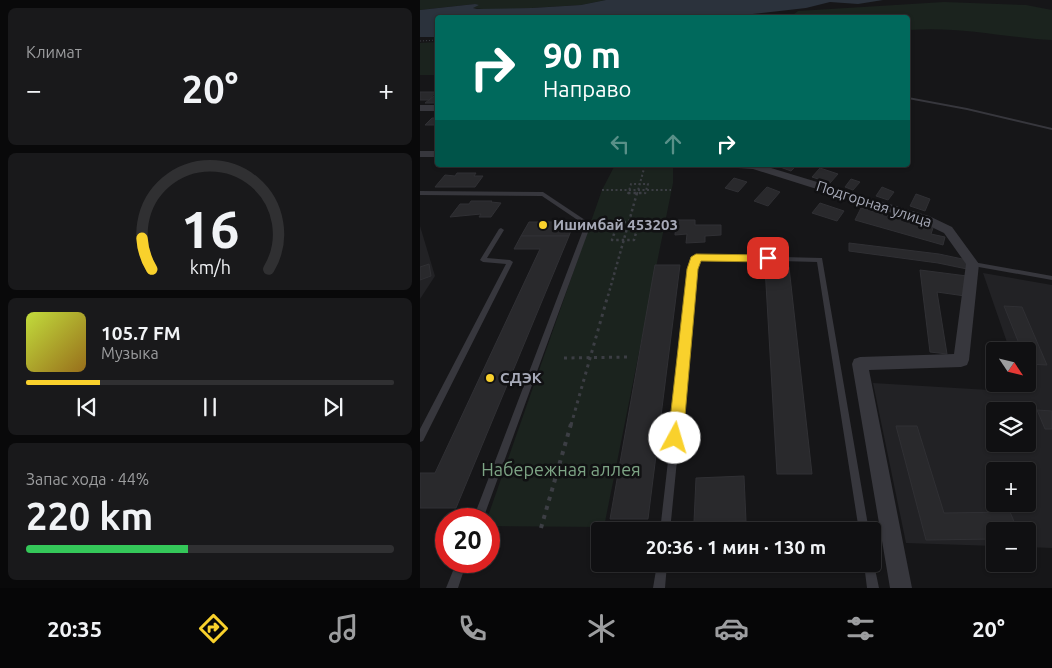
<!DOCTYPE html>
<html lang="ru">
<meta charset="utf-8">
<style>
body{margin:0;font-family:Ubuntu,sans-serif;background:#19191b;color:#f1f3f6;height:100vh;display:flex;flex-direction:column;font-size:19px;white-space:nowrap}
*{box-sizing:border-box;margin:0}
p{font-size:16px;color:#9c9d9f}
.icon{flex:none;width:28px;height:28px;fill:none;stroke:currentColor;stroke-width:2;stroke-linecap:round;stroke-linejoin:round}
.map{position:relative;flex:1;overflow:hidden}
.drawer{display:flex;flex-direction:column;gap:8px;padding:8px;background:#09090a;width:420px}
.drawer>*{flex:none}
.guide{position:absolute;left:15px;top:15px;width:475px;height:152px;border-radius:5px;box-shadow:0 1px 4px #0004,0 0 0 1px #303032;background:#00695c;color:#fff;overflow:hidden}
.needle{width:32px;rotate:125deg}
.controls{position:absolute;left:566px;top:342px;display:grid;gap:10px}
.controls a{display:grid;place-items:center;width:50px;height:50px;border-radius:5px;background:#101012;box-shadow:0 1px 4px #0004,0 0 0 1px #303032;font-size:25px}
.speed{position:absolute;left:15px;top:508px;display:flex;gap:10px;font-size:25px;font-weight:700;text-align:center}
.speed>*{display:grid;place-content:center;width:65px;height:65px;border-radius:50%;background:#101012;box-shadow:0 1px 4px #0004,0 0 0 1px #303032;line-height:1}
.speed .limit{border:8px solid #d22;background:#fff;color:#111}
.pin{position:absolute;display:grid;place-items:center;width:42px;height:42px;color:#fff;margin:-21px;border-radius:10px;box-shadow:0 2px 8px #0006}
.me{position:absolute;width:55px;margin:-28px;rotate:6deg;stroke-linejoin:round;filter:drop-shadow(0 0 4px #0008)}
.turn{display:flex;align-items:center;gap:18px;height:105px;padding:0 25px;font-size:22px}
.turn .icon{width:65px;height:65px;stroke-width:2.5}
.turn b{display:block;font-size:35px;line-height:42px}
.lanes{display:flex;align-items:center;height:48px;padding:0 25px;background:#0003;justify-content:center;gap:25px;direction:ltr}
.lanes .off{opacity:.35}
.big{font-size:38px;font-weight:600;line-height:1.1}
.drawer .widget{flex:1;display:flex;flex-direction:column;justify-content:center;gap:8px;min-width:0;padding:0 18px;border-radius:8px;background:#19191b}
.drawer .dial{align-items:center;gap:0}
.dial svg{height:130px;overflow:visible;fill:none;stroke:#303032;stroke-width:7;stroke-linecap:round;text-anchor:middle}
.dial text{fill:#f1f3f6;stroke:none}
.song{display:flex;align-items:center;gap:15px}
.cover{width:60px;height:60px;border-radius:8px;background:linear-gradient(135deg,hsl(70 70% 55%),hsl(40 70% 35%))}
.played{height:5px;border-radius:2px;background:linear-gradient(90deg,#f9d12c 20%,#303032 20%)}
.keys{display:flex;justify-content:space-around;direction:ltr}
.heat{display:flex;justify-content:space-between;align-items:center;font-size:28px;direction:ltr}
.charge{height:8px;border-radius:4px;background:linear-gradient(90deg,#34c759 44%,#303032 0)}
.trip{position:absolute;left:171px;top:522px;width:290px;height:50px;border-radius:5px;background:#101012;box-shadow:0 1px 4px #0004,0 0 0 1px #303032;font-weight:600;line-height:50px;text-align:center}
.dock{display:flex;height:80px;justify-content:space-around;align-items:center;background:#060607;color:#9c9d9f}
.dock .icon{width:35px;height:35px}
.dock .selected{color:#f9d12c}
.dock b{font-size:22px;color:#f1f3f6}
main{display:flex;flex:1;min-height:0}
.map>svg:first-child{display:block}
.built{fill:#222225;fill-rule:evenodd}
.green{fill:#1b231e}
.water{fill:#2b323c}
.building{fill:#29292c;stroke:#303034}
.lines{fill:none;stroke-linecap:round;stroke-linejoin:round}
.path-far4{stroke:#3c3e44;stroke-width:1;stroke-dasharray:1 2;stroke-linecap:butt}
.path-far3{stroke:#3c3e44;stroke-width:2;stroke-dasharray:2 2.5;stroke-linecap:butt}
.path-far2{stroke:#3c3e44;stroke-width:2.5;stroke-dasharray:2.5 3;stroke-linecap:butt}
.path-far1{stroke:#3c3e44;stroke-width:3;stroke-dasharray:3 4.5;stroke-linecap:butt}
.path{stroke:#3c3e44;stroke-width:4;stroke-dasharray:4 5.5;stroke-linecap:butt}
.lane{fill:#37373d;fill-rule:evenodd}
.street{fill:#37373d;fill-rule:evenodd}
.route{fill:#f9d12c;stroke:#a2881d}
.poi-dot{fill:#f9d12c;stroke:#111113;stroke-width:2}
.labels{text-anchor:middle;stroke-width:5;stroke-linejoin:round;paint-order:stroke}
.street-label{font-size:15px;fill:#a7aab8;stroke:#111113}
.poi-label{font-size:15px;font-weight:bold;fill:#a7aab8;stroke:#111113;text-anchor:start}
.near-park-label{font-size:18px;fill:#7da485;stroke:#111113}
</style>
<main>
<section class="drawer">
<div class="widget"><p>Климат</p>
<div class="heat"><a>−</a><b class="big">20°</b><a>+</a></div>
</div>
<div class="widget dial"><svg viewBox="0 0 100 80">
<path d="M14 69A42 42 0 1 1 86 69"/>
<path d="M14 69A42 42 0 0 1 8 50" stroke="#f9d12c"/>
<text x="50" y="56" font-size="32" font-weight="700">16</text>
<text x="50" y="72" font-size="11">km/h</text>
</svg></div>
<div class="widget">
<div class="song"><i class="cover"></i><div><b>105.7 FM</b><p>Музыка</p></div></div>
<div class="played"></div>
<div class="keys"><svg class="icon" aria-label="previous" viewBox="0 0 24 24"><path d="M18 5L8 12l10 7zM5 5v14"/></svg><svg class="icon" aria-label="pause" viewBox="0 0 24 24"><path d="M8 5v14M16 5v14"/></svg><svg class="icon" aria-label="next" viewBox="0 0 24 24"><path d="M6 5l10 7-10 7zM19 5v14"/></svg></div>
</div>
<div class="widget"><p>Запас хода · 44%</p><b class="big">220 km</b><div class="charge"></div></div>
</section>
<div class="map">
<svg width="632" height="588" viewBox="0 0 632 588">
<rect width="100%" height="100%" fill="#161618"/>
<g class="built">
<path d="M0 226 15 276 0 299Z"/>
<path d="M563 273 632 285V548L608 547V531H575V546L486 543 453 383 603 392 601 384H608V351H590ZM575 411H608V444H575ZM575 471H608V504H575Z"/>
</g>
<g class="green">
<path d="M0 0H186L161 5 112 8 74 10 52 8 55 4 0 10Z"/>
<path d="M524 2 606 5 632 10V40C582 37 538 26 488 30V18H369L378 11Z"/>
<path d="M17 42V75H0V43Z"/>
<path d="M195 165H253V183L184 527 69 526V519H67L182 190Z"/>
</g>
<path class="water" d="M186 0H463L438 4 410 2 386 8 297 18H18L17 37H0V10L55 4 59 5 53 8 57 9 112 8 161 5Z"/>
<g class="building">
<path d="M0 92H16L9 100H0Z"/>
<path d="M18 93 17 103H5Z"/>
<path d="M12 118H18V125H5Z"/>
<path d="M362 165H377L371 171 360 167Z"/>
<path d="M400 168 418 174 410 183 392 177Z"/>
<path d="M37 173H56L54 176H63L55 187H15L25 175 35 176Z"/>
<path d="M314 178 327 182 318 192 305 188Z"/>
<path d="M431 179 440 182 433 190 425 187Z"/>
<path d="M347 187 360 192 348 206 334 201Z"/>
<path d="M462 187 474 192 468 200 456 196Z"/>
<path d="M496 194 510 199 505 211 490 206Z"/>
<path d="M51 201H72L71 202 81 203 71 217H59L61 214 30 217 40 204H49Z"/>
<path d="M400 203 424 211 417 221 392 213Z"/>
<path d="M441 208 513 228 511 234 525 237 523 245 435 220Z"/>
<path d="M256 220H275V225H301V235L285 236V242L266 243 267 234 255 235Z"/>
<path d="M109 222H154L149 236H101Z"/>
<path d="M101 236H149L36 508H0V473H15L120 249H94Z"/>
<path d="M429 243 519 254 547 260V269L518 263 429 251Z"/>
<path d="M9 264 11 276 0 280V267Z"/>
<path d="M235 265H260L228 519H190Z"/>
<path d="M345 267H369L392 474H357Z"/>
<path d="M500 270 547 276 545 296 517 292 527 354 510 352Z"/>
<path d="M584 306 602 307 627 365 608 364V351H602Z"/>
<path d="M617 410 632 411V429H625Z"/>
<path d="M476 426H497L524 513 590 512 598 531H575V539L506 540Z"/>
<path d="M324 476 326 521 274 522 276 478Z"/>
</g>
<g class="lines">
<path class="path-far4" d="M0 41 18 40"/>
<g class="path-far3">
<path d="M182 190H251"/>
<path d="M208 194 211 184H228L225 194"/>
<path d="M217 194 225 165"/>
</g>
<g class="path-far2">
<path d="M208 193H225"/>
<path d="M198 222H219L214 240H192Z"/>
<path d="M188 296 217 193"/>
</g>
<g class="path-far1">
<path d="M144 358 210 357"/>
<path d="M151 425 188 295"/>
</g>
<path class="path" d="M121 528 151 424"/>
<g class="lane">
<path d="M488 97 547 108 632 128V130L547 110 488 99Z"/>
<path d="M0 191 123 192 171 224 63 519H53L165 225 122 196 0 195Z"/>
<path d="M81 228 84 230 67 258 90 260 93 262 3 441 0 442V429L86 264 63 262 60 260 79 229Z"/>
<path d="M275 255 402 258 449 531H439L397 262 279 259 276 269 250 531H240L270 269Z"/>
<path d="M551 262H553L632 276V280L553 266H551L550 264Z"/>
<path d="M452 560 454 564 459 588H447L444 564H452Z"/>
<path d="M37 561H47L38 588H26Z"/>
<path d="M237 564H247L245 588H233Z"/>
</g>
<g class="street">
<rect x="0" y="105" width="18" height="6"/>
<rect x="0" y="151" width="18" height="6"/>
<path d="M313 165H341L509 216 532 227 559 264 549 360 547 365 541 367 449 370 492 588H470L432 364 434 359 440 357 534 354 546 264 524 233 501 222 333 169 318 168Z"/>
</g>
</g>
<path class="route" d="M276 254 348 255 354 258 348 262 281 261 278 269 263 438 260 443 255 445 250 443 248 438 267 269 271 257Z"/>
<g class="poi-dot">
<circle cx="123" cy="225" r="5"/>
<circle cx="70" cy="378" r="5"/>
</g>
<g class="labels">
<g class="street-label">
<text transform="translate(454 204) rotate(18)" y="5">Подгорная улица</text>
</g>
<g class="poi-label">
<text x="133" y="230">Ишимбай 453203</text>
<text x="80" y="383">СДЭК</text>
</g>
<g class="near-park-label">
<text x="141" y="476">Набережная аллея</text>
</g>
</g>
</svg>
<div class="controls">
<a><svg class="needle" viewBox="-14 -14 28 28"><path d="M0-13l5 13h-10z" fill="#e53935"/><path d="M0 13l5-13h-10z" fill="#9c9d9f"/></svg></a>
<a><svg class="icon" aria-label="layers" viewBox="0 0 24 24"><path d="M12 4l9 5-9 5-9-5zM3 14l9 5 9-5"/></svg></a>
<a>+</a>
<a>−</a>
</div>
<div class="speed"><div class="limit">20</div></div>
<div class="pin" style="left:348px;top:258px;background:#d93025"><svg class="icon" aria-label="arrive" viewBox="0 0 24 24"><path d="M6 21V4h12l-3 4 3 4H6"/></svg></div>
<svg class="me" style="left:255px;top:438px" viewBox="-20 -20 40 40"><circle r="19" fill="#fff"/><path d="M0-13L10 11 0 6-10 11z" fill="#f9d12c"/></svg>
<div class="trip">20:36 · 1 мин · 130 m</div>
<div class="guide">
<div class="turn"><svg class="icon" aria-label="right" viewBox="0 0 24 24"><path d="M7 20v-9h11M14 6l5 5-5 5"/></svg><div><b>90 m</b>Направо</div></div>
<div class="lanes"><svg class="icon off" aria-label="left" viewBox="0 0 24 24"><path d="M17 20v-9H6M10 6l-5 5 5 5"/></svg><svg class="icon off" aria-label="ahead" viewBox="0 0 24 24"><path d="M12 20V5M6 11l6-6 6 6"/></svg><svg class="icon" aria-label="right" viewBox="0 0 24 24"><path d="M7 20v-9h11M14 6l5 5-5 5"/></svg></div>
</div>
</div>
</main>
<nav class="dock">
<b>20:35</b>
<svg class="icon selected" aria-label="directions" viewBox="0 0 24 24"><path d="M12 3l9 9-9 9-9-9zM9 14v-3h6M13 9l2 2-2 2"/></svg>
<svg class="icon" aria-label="music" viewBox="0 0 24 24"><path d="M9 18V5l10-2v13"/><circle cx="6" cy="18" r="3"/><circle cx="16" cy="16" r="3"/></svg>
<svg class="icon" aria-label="phone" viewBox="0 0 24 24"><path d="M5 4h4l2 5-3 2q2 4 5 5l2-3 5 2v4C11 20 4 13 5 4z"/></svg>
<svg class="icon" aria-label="climate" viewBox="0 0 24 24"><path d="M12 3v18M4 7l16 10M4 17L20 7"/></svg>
<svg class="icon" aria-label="car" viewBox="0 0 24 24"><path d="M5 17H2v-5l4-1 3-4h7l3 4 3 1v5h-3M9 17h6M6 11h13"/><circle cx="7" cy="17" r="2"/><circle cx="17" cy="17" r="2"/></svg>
<svg class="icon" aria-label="filters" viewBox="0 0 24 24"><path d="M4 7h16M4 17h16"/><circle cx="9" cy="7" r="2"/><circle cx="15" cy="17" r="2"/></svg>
<b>20°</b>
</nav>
